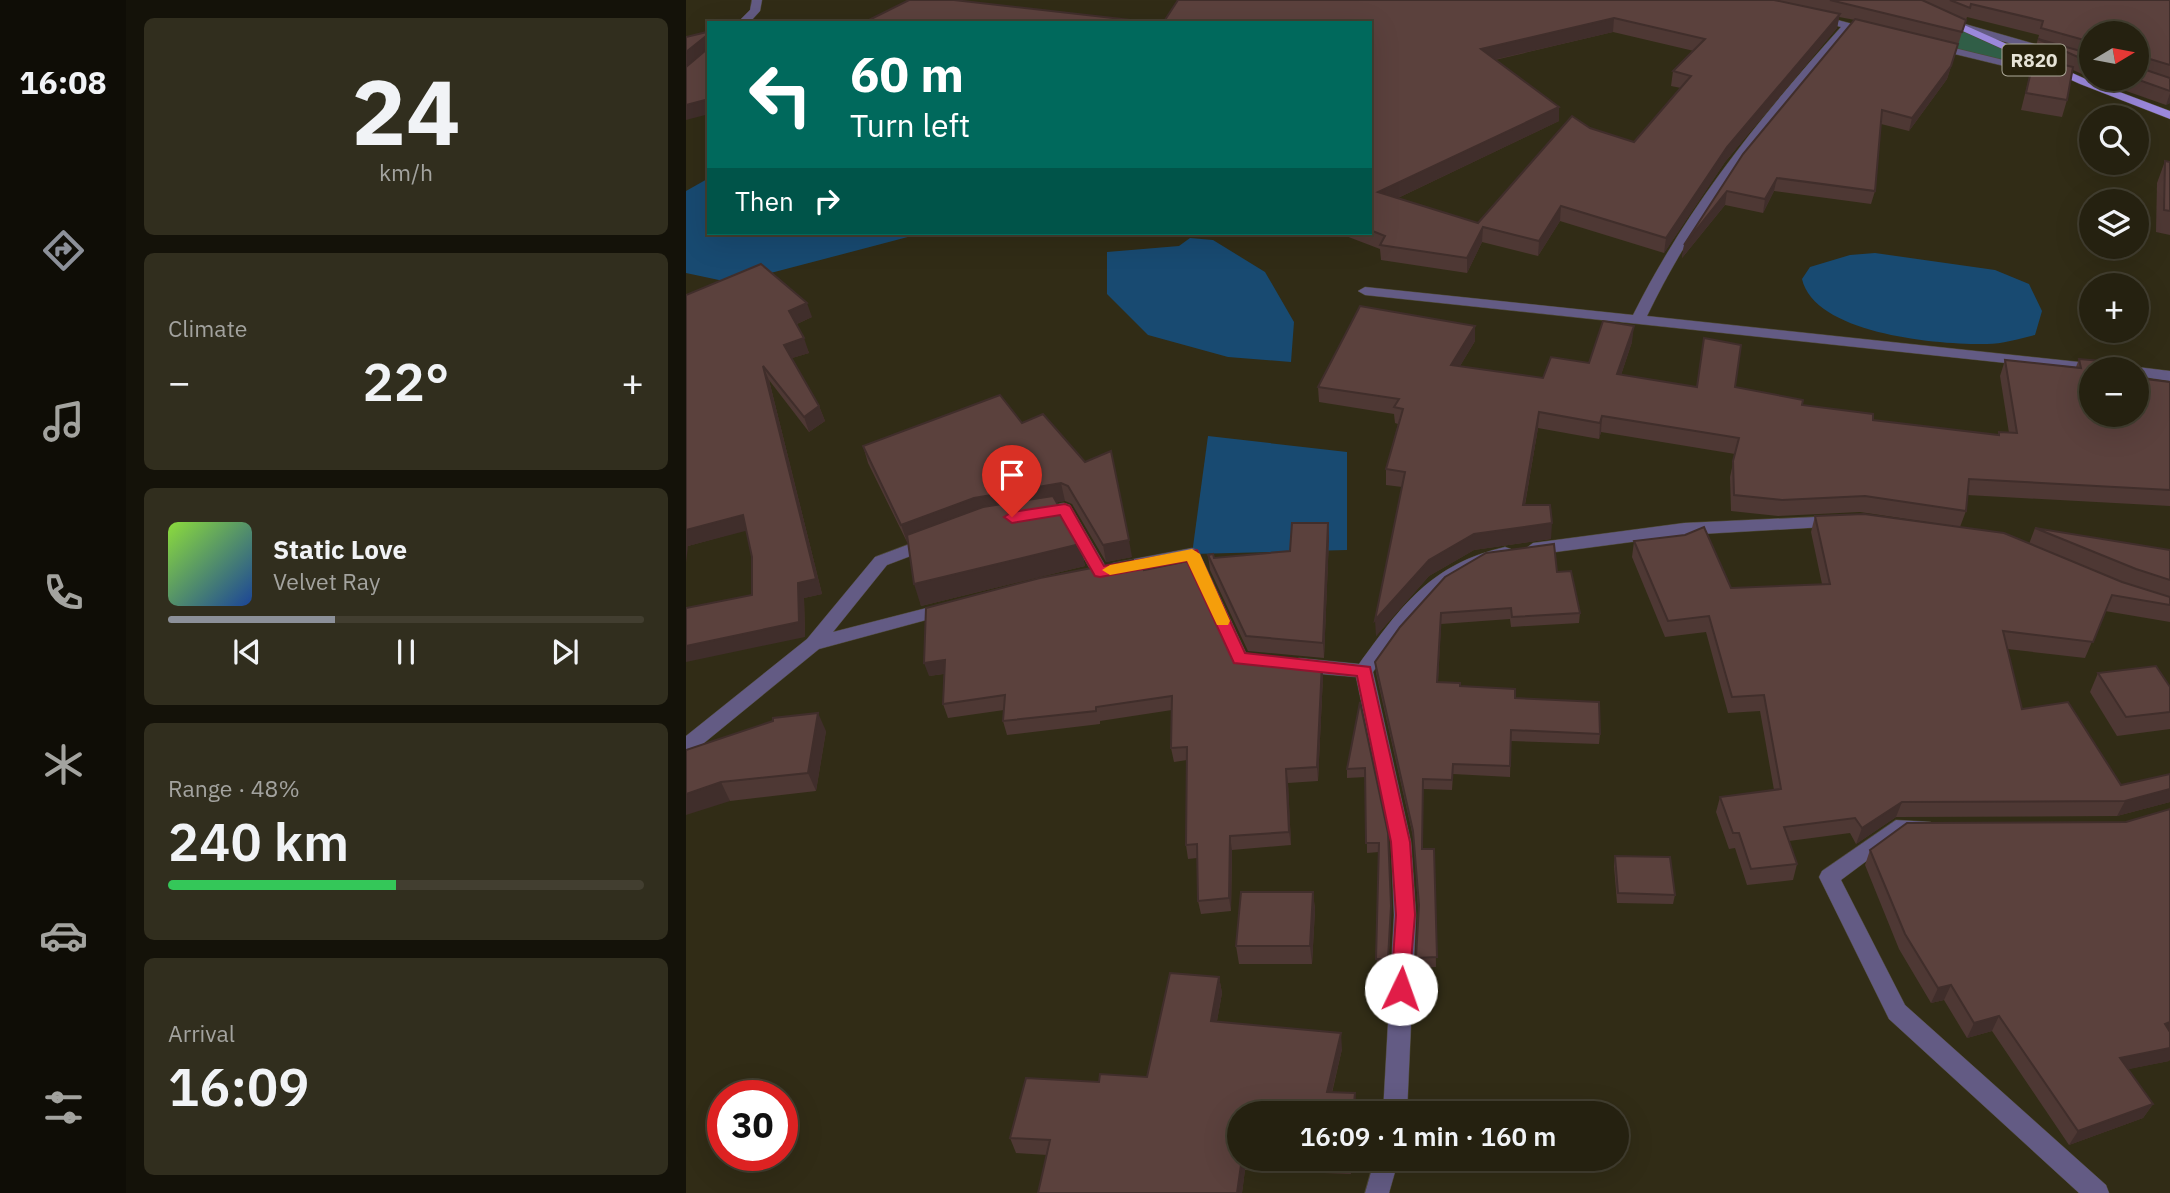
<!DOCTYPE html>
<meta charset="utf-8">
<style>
body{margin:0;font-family:"IBM Plex Sans",sans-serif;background:#312e1e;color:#f1f3f6;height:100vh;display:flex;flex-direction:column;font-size:26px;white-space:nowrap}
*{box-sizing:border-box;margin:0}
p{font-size:23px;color:#a3a39f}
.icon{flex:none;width:38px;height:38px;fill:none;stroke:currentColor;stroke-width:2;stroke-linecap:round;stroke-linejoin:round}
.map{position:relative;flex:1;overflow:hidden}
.sheet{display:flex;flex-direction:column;gap:18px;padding:18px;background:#141209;width:560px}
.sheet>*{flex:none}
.guide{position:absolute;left:21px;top:21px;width:665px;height:214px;border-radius:0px;box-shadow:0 7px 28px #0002,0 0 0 2px #423e30;background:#00695c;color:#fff;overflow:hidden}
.needle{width:46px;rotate:80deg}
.buttons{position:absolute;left:1393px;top:21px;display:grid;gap:14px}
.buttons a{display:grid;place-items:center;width:70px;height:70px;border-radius:50%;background:#252110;box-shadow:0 7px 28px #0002,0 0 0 2px #423e30;font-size:35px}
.speed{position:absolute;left:21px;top:1080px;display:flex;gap:14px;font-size:35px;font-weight:700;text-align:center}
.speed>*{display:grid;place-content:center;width:91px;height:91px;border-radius:50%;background:#252110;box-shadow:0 7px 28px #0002,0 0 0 2px #423e30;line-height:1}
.speed .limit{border:10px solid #d22;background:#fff;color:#111}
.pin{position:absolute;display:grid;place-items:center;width:60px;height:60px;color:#fff;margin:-72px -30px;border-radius:50% 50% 50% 0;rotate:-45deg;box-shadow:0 0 7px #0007}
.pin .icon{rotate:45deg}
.me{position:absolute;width:77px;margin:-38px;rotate:3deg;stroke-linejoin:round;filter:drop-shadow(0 0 5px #0008)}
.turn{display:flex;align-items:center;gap:24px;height:147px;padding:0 28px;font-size:32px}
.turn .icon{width:91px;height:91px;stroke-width:2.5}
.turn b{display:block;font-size:49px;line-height:60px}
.then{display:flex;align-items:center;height:66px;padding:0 28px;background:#0003;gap:14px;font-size:26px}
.big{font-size:52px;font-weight:600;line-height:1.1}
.sheet .widget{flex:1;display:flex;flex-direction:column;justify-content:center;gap:10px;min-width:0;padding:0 24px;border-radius:10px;background:#312e1e}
.sheet .dial{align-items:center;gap:0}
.dial b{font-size:91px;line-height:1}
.song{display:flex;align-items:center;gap:21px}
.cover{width:84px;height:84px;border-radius:10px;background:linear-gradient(135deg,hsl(90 70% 55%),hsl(220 70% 35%))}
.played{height:7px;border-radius:4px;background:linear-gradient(90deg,#8c9099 35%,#423e30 35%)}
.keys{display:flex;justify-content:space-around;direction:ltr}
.heat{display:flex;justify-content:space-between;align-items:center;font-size:38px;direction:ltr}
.charge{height:10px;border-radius:5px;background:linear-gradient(90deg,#34c759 48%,#423e30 0)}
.trip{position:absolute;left:541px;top:1101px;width:402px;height:70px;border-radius:35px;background:#252110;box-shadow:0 7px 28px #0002,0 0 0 2px #423e30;font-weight:600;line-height:70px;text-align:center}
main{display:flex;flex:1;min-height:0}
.tabs{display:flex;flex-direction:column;width:126px;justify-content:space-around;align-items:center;background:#0f0d06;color:#a3a39f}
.tabs .icon{width:49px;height:49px}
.tabs .current{color:#8c9099}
.tabs b{font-size:32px;color:#f1f3f6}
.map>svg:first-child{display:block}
.green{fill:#305e47}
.water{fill:#184a71}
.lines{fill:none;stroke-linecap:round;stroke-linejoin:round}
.street-casing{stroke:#4e4935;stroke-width:1}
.primary-casing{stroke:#4e4935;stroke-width:1}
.street{fill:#635b84;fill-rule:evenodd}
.primary{fill:#9b88dc;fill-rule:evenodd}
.wall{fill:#4e3834;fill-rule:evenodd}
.shaded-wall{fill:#402e2b}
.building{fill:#5b413d;stroke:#402e2b;stroke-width:2;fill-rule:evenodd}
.route{fill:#e11d48;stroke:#92132f;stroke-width:2}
.slow{fill:#f59e0b}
.labels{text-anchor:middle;stroke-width:7;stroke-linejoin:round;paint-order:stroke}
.shield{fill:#27220c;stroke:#ada999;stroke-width:2}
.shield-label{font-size:19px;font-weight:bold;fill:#e6e3d6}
</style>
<main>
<nav class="tabs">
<b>16:08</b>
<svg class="icon current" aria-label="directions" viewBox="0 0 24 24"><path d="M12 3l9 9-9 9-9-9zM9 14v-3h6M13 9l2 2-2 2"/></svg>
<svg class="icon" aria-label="music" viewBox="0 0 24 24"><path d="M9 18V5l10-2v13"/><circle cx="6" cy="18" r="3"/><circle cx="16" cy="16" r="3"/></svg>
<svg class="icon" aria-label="phone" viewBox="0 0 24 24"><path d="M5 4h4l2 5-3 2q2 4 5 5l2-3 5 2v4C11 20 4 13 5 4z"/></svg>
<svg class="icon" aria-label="climate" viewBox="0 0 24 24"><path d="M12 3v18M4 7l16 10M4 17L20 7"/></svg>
<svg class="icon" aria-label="car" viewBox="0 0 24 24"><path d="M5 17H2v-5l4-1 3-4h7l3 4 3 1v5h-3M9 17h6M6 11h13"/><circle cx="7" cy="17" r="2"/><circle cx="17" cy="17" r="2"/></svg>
<svg class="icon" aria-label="filters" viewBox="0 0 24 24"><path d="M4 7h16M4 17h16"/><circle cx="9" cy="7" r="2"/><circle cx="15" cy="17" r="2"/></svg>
</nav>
<section class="sheet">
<div class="widget dial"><b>24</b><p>km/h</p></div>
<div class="widget"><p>Climate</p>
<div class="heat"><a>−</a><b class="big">22°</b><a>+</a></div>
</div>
<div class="widget">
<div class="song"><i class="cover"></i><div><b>Static Love</b><p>Velvet Ray</p></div></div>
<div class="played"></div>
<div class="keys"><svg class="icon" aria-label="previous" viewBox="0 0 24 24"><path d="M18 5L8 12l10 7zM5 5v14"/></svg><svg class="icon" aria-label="pause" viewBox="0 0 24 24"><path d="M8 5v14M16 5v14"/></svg><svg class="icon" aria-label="next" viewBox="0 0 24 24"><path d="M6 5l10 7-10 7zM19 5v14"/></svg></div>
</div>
<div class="widget"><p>Range · 48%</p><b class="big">240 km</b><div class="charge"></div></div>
<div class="widget"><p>Arrival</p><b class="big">16:09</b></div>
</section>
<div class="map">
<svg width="1484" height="1193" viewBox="0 0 1484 1193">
<rect width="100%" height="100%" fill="#312c16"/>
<path class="green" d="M1262 22 1398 82 1234 42Z"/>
<g class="water">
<path d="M23 178V233H237L47 283 0 273V191Z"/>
<path d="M504 238 527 240 579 272 608 322 605 362 542 357 462 335 421 294V252L493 246Z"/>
<path d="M1189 253 1309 270 1343 284 1356 311 1349 335C1333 339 1316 344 1301 344 1255 345 1129 335 1116 279L1124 267 1164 255Z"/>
<path d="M522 436 661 452V550L506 554Z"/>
</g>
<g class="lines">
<defs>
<g id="street">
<path d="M66 0H76L74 11 63 23H51L64 10Z"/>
<path d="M1129 14 1193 31 1187 34 1165 29C1086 118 1013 208 961 316L1421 365 1428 369H1405V372L679 295 672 291 679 287 947 315C1001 207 1075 116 1155 27L1125 19V15Z"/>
<path d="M1265 20 1405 60V67L1261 25 1260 23Z"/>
<path d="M1248 43 1371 73 1373 75 1367 78 1244 48 1242 46Z"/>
<path d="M1451 367 1484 371V381L1451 376V369H1445Z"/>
<path d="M378 503 384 505 420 567 427 563 506 548 512 550 560 653 574 655 577 660 574 665 568 667 548 664 501 561 427 575 422 573 414 578 408 576 373 515 353 519 345 513 347 509Z"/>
<path d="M1150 516 1158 522 1156 526 998 535 847 555 839 549 847 543 998 523Z"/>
<path d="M245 536 251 538 253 542 251 546 201 565 147 632 260 603 266 605 269 609 266 613 133 649 7 752 0 754V736L121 639 189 557Z"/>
<path d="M819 547 825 549 828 553 825 557C752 578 730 612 687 672L725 842 730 915 721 1113H697L708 915 705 842 670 677 613 672 607 670 604 665 607 660 613 658 673 664C716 605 745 564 819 547Z"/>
<path d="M1210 820 1245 822 1248 828 1245 834 1214 836 1155 880 1219 1005 1420 1185 1423 1193H1393L1203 1019 1133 877 1136 871Z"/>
<path d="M689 1158H713L703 1193H679Z"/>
</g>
<path id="primary" d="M1208 0H1222L1402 80 1484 111V119L1394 84Z"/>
</defs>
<use href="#street" class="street-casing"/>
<use href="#primary" class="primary-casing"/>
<use href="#street" class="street"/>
<use href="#primary" class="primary"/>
</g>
<g class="wall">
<path d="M492 0H1484V103L1480 105 1406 79H1451L1405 33V78L1387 70 1381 100 1376 117 1335 110 1348 58 1371 63 1348 53 1353 35 1281 17 1261 79 1223 131 1195 124 1189 191 1185 204 1088 191 1077 213 1039 205 996 258 998 245 1169 20 1153 17 1151 28 1039 162 978 253 874 221 852 256 796 242 781 273 695 260 694 249 652 233H684V23ZM927 32 1008 51 987 71 985 86 995 88 948 142 792 223 712 198 873 121 809 60Z"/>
<path d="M1479 161 1484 162V235L1470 232 1471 183Z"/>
<path d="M0 295 126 317 111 324 123 353 106 358 133 406 139 421 123 432 83 380 136 594 118 598 119 637 66 595V557L60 530 2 546Z"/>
<path d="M789 326V341L774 366 857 378 903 363 946 342 935 375 1011 387H1049L1116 405 1187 420 1312 435 1313 432 1323 433 1314 376 1319 360 1390 367 1393 359 1405 415 1484 382V506L1281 495 1280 511 1274 527 1174 512 1092 516 1045 511 1044 477 1049 454 915 432 913 439 852 428 839 505 865 539 788 550 743 576 690 636 716 487 700 485V469L712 424 709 423 708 414 633 402 632 387Z"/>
<path d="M336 423 446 557 420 562 386 504 379 501 370 502 394 544 399 566 235 606 222 542H221L182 463 177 446Z"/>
<path d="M1129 516 1343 544 1349 528 1484 550V622L1419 611 1399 658 1321 649 1336 709 1435 785 1484 774V802L1431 816 1210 817 1170 844 1164 833 1103 841 1111 864 1107 880 1061 885 1049 848 1043 849 1030 812 1034 797 1088 790 1074 711 1042 713 1020 632 979 637 946 557 948 541 1045 588 1136 584 1125 532Z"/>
<path d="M642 523 643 538 638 658 562 651 524 570 522 555 528 558 604 551Z"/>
<path d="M448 566 458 570 544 652 637 676 632 781 602 783 605 845 546 850 545 911 515 914 512 901 511 858 502 859 500 845 501 760 488 762 485 748 486 710 414 721V724L321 735 317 721 318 710 262 718 257 704 258 674 243 676Z"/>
<path d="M871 572 894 613 893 623 825 627 824 619 755 624 752 682 829 698 914 734 913 744 825 741 824 777 767 774 766 790 737 789 736 849H748L750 967 730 968 732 910 728 841 690 673 689 662 714 627Z"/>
<path d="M1412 673 1484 687V729L1431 736 1404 692Z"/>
<path d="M674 702 705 915 702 968H691L693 852 681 853 680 777 661 778V769Z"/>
<path d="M140 731 130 791 44 801 0 750Z"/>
<path d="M1484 809V1059L1483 1061 1442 1069 1467 1104 1457 1118 1383 1145 1306 1031 1281 1038 1258 1000 1245 1003 1213 949 1179 865 1184 850 1440 822Z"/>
<path d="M929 856 989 895 987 904 931 903 928 866Z"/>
<path d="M627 892 629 910 626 964H553L550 946Z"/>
<path d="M533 977 536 993 531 1021 656 1049 646 1093H669L670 1109 553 1113V1158H666L665 1174 559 1170 556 1193H352L361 1155 330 1153 324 1138 413 1082 461 1077Z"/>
</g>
<g class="shaded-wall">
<path d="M1154 14 1151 28 1039 162 978 253 980 238 1041 147Z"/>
<path d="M928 18 927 32 794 63 795 49Z"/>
<path d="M20 36 23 51 0 69V52Z"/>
<path d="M1272 44 1261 79 1223 131 1226 118Z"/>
<path d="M1457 57 1452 71 1451 72V63Z"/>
<path d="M1484 93V103L1480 105Z"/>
<path d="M23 99V114L0 120V105Z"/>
<path d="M873 107V121L693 207 692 192Z"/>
<path d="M1091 178 1088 191 1077 213 1079 199Z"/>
<path d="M1041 191 1039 205 996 258 998 245Z"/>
<path d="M875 206 874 221 852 256 853 241Z"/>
<path d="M797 227 796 242 781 273V258Z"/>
<path d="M121 303 126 317 108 325 103 311Z"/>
<path d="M789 326V341L765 381V365Z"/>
<path d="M948 326 946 342 930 390 931 374Z"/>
<path d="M118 338 123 353 103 359 98 345Z"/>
<path d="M77 366 83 380 136 594 118 598 119 637 0 662V646L113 622Z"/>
<path d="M133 406 139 421 123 432 118 417Z"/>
<path d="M853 412 852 428 836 521 837 505Z"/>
<path d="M916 416 915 432 913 439 914 423Z"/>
<path d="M375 483 379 501 293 515 221 542 215 525 288 498Z"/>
<path d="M57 515 63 530 2 546 0 563V530Z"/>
<path d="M642 523 643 538 638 658 637 643Z"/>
<path d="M866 523 865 539 788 550 743 576 690 636 689 620 743 560 788 534Z"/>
<path d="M443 540 446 557 420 562 417 545Z"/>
<path d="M394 544 399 566 235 606 228 584Z"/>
<path d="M259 660 263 673 243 676 238 663Z"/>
<path d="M636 663 637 676 632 781 631 767Z"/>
<path d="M132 713 140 731 130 791 122 773Z"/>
<path d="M600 769 602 783 605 845 603 832Z"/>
<path d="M35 782 44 801 0 815V794Z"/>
<path d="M1484 789V802L1431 816 1439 801Z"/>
<path d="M1216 802 1210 817 1170 844 1176 828Z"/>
<path d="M544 836 546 850 545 911 543 898Z"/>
<path d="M627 892 629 910 626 964 624 946Z"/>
<path d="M705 906V915L702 968V959Z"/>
<path d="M533 977 536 993 528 1037 525 1021Z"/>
<path d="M1265 985 1258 1000 1245 1003 1252 988Z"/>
<path d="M1313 1016 1306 1031 1281 1038 1288 1023Z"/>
<path d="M1484 1022V1034L1479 1024Z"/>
<path d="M655 1033 656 1049 642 1108 641 1092Z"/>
<path d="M1484 1048V1059L1483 1061 1424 1073 1434 1058Z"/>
<path d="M669 1093 670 1109V1113H667Z"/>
<path d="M1467 1104 1457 1118 1383 1145 1392 1131Z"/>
<path d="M556 1158H557L559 1170 556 1193H551Z"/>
<path d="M664 1158H666L665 1174Z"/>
</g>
<g class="building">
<path d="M223 0H268L471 23H177Z"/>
<path d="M492 0H1088L1154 14 1041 147 980 238 875 206 853 241 797 227 781 258 694 245 699 236 684 230V23H477ZM928 18 1019 39 987 71 1005 76 948 142 904 128 886 116 792 223 692 192 873 107 795 49Z"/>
<path d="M1144 0H1236L1280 20 1276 32Z"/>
<path d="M1264 0H1484V65L1457 57 1451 63V33H1405V42L1355 28 1357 21 1285 4 1284 8Z"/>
<path d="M1169 19 1272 44 1265 66 1226 118 1196 110 1189 191 1091 178 1079 199 1041 191 998 245 1057 154Z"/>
<path d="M21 32 23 35V99L0 105V67L20 50V36L0 52V37Z"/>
<path d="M1352 39 1405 54V63Z"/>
<path d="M1348 58 1387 67 1381 100 1340 93Z"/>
<path d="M1451 67 1484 78V91L1450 79Z"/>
<path d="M1479 161 1484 162V211L1478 210Z"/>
<path d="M75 264 121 303 103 311 118 338 98 345 133 406 118 417 77 366 130 579 112 583 113 622 0 646V608L66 595V557L57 515 0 530V295Z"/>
<path d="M674 306 789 326 765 365 857 378 865 357 903 363 917 321 948 326 931 374 1011 387 1018 338 1055 345 1049 387 1117 400 1116 405 1187 414V420L1313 435V432L1331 433 1319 360 1395 368 1393 359 1428 362 1429 369H1405V415H1451V378L1484 382V490L1283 479 1280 511 1179 496 1096 500 1048 495 1047 461 1053 438 916 416 914 423 853 412 837 505H864L866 523 788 534 743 560 689 620 719 472 700 469 717 409 708 407 713 399 632 387Z"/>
<path d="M314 395 336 423 357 414 399 462 425 451 443 540 417 545 382 486 375 483 288 498 215 525 177 446Z"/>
<path d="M367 496 394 544 228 584 221 535 297 507Z"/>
<path d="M1178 514 1318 533 1436 582 1484 597V605L1426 595 1407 642 1317 631 1336 709 1382 702 1435 785 1484 774V789L1439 801 1216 802 1176 828 1169 818 1098 827 1111 864 1065 869 1053 833H1047L1034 797 1095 789 1078 695 1046 697 1023 616 982 621 948 541 999 535 1018 527 1045 588 1144 584 1129 516Z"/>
<path d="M606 523H642L637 643 560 636 522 555 527 554 528 558 604 551Z"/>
<path d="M1349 528 1484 550V580L1450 569Z"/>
<path d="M868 544 871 572 885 571 894 613 826 617 825 608 755 613 751 682 774 683V686L829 689V698L913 702 914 734 825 730 824 766 767 764 766 780 737 779 736 849H748L751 957 730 958 733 905 727 831 689 662 714 627 759 577 800 553Z"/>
<path d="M447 560 448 566 456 565 458 570 502 561 544 652 636 663 631 767 600 769 603 832 544 836 543 898 512 901 511 844 500 845 501 747 485 748 486 696 410 707V711L317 721 319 695 257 704 259 660 238 663 240 608 354 578Z"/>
<path d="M1470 666 1484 687V712L1440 717 1412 673Z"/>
<path d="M674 702 702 833 705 906 702 959H690L693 843H680L679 768 661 769Z"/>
<path d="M132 713 122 773 35 782 0 794V750L87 721V718Z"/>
<path d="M1484 809V1022L1479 1024 1484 1032V1048L1434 1058 1467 1104 1392 1131 1313 1016 1288 1023 1265 985 1252 988 1219 934 1184 850 1221 823 1440 822Z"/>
<path d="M929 856 984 857 989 895 932 893Z"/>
<path d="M555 892H627L624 946H550Z"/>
<path d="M484 973 533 977 525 1021 655 1033 641 1092 669 1093 667 1113H553V1158H556L551 1193H352L364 1140 324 1138 340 1078 413 1082 414 1074 461 1077Z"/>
</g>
<path class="route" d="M379 504 384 506 418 566 511 550 559 653 684 667 724 842 729 915 722 996 715 998 708 996 705 989 710 915 705 842 671 676 548 663 501 561 414 577 409 576 374 515 326 523 318 517 326 512Z"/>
<path class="slow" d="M506 549 514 554 544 621 542 625H531L501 561 424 575 416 570 424 565Z"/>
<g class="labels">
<rect class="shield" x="1316.5" y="44.5" width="63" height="31" rx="5"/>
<g class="shield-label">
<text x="1348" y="67">R820</text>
</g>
</g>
</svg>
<div class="buttons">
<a><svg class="needle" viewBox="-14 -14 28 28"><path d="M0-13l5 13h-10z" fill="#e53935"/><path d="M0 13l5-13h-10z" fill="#a3a39f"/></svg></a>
<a><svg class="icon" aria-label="search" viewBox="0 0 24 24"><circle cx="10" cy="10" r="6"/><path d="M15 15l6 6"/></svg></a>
<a><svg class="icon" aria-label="layers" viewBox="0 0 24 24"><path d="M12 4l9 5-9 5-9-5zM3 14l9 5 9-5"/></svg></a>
<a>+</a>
<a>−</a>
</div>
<div class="speed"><div class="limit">30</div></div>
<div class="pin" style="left:326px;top:517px;background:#d93025"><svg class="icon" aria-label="arrive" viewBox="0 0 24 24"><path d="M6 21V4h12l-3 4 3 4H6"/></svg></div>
<svg class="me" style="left:715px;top:989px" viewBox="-20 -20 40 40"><circle r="19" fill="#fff"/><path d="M0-13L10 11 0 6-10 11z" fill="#e11d48"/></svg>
<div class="trip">16:09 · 1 min · 160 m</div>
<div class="guide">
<div class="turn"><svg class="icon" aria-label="left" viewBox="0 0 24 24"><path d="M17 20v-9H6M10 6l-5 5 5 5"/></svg><div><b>60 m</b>Turn left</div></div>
<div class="then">Then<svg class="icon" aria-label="right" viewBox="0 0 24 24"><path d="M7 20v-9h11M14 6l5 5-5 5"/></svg></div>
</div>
</div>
</main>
